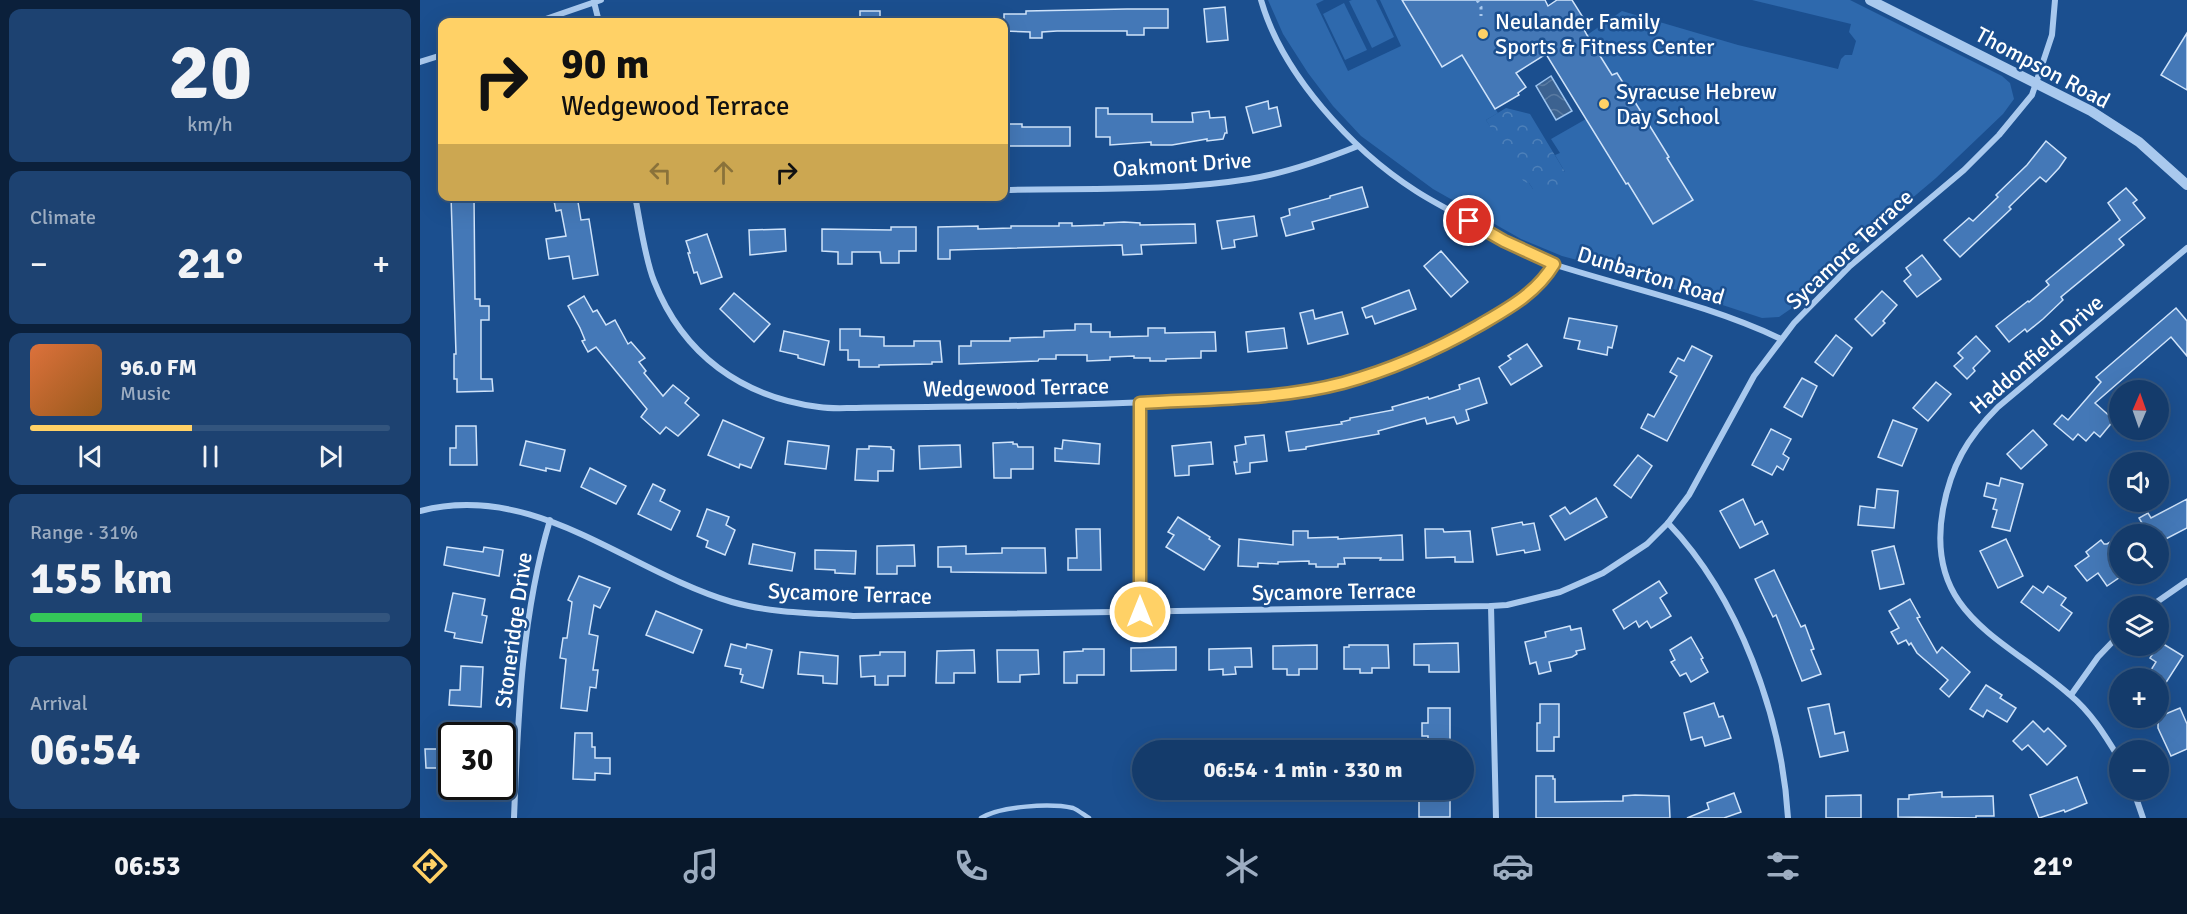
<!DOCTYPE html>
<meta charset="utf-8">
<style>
body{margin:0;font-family:Signika,sans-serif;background:#1d4271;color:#f1f3f6;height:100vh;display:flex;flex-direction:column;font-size:22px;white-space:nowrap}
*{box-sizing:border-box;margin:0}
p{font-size:20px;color:#9dadc1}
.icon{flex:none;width:33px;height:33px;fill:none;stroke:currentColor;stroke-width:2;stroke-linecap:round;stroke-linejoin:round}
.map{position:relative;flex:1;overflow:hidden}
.drawer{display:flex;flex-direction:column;gap:9px;padding:9px;background:#0b203b;width:420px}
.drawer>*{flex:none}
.hud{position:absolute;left:18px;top:18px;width:570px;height:183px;border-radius:12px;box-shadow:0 6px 24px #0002,0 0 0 2px #33557e;background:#ffd166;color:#111;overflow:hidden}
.needle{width:39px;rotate:2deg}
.fabs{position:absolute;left:1689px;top:380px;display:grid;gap:12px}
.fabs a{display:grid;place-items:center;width:60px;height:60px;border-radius:50%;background:#143b6b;box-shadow:0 6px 24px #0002,0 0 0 2px #33557e;font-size:30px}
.speed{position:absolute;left:18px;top:722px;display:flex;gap:12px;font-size:30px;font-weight:700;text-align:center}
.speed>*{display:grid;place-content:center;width:78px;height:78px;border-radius:50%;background:#143b6b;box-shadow:0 6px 24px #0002,0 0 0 2px #33557e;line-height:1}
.speed .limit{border:3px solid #111;border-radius:9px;background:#fff;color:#111}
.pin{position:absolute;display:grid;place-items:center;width:51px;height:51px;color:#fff;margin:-26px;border:3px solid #fff;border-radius:50%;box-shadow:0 2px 6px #0007}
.me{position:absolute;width:66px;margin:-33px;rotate:0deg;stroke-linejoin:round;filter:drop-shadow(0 0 4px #0008)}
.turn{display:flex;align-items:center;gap:21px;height:126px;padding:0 24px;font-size:27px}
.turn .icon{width:78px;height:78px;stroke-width:2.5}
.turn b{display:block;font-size:42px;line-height:51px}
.lanes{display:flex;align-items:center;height:57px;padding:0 24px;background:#0003;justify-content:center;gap:30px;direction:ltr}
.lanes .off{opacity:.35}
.big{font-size:45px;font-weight:800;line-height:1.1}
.drawer .tile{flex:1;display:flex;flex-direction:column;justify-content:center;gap:9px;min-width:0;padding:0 21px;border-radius:12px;background:#1d4271}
.drawer .dial{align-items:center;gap:0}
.dial b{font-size:78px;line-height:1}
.song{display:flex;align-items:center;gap:18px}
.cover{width:72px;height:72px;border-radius:9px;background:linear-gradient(135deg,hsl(20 70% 55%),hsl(30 70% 35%))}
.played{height:6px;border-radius:3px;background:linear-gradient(90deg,#ffd166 45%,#33557e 45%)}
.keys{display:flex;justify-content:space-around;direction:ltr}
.heat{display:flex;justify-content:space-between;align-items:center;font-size:33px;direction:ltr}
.charge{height:9px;border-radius:4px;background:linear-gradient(90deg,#34c759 31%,#33557e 0)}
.trip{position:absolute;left:712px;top:740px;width:342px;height:60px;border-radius:30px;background:#143b6b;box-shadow:0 6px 24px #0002,0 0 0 2px #33557e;font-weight:800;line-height:60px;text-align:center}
.menu{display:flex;height:96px;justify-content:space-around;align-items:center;background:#08182b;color:#9dadc1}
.menu .icon{width:42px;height:42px}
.menu .active{color:#ffd166}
.menu b{font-size:27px;color:#f1f3f6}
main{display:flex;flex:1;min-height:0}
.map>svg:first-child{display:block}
.grass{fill:#2e69ad}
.park{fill:url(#park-crowns)}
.water{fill:url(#water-waves);stroke:#9cc4f0;stroke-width:1.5}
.building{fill:#4478b7;stroke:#cfe3fa;stroke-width:1.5}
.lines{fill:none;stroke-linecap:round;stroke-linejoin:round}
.path{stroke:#a9c9ee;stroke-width:3;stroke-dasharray:3 4.5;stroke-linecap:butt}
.service{stroke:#a9c9ee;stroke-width:4.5}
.minor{stroke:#a9c9ee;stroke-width:6}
.tertiary{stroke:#a9c9ee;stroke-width:10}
.route-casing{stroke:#a68842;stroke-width:15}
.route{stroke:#ffd166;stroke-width:10}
.poi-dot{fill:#ffd166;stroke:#1b4f8f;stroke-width:2}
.labels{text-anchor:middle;stroke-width:5;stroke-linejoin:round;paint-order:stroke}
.poi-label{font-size:22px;fill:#fff;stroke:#1b4f8f;text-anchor:start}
.street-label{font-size:22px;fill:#fff;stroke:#1b4f8f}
</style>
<main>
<section class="drawer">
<div class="tile dial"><b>20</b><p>km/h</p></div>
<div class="tile"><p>Climate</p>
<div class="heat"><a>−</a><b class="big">21°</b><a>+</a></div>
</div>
<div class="tile">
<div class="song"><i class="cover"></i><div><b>96.0 FM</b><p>Music</p></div></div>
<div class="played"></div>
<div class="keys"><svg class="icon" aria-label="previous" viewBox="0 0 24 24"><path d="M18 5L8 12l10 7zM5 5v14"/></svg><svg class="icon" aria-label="pause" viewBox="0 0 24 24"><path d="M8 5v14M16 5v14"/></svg><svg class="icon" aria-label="next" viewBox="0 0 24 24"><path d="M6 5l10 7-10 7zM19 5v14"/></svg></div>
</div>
<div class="tile"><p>Range · 31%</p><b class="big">155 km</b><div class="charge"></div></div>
<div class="tile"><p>Arrival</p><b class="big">06:54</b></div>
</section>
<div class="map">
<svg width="1767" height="818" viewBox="0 0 1767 818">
<defs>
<pattern id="park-crowns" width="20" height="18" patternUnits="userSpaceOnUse" patternTransform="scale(1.5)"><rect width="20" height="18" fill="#2e69ad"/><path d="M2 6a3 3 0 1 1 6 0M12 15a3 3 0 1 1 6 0" fill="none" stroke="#4d80b9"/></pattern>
<pattern id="water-waves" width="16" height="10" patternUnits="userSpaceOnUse" patternTransform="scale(1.5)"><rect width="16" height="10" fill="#3c6290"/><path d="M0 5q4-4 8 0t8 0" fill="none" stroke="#597aa1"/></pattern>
</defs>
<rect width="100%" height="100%" fill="#1b4f8f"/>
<g class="grass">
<path d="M848 0H904L896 4 928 71 981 46 960 0H982L1022 67 1042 55 1078 113 1066 120 1113 189 1145 172 1135 155 1140 153 1131 139 1166 119 1205 184 1208 183 1233 224 1248 156 1197 73 1192 75 1167 35 1202 11 1318 45 1418 69 1421 59 1425 55H1432L1436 41 1429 32 1431 24 1332 0H1430L1582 76 1590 83 1594 99 1583 114 1516 178 1420 259 1372 308 1359 317 1342 318 1202 272 1142 256 1101 239 1013 189 941 136 913 106 888 73 863 34Z"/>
<path d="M932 0H956L974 37 952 48 929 1Z"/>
<path d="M924 3 947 50 925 60 903 14Z"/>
</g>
<path class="park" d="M1086 108 1110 114 1145 172 1146 179 1124 195 1113 189 1109 183 1104 182 1066 120Z"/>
<path class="water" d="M1131 76 1152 111 1136 120 1116 86Z"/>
<g class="building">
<path d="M982 0H1125L1128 6 1137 0H1152L1164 19 1160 22 1167 35 1192 75 1197 73 1249 157 1247 158 1273 200 1233 224 1208 183 1206 184 1126 54 1096 73 1106 87 1098 93 1099 95 1075 109 1042 55 1022 67Z"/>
<path d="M805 7 808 40 787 42 784 9Z"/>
<path d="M707 9H748V28H724V35H707V31H637L622 32V38H610V32L584 31V14H606V11Z"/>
<rect x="440" y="11" width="20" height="11"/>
<path d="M1767 33V90L1741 75Z"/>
<path d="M848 101 849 109 857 107 861 126 833 133 826 107Z"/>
<path d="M676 108H688V114H732V122H773L772 113 789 111 790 118 805 117 807 133H805L803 139 787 141V139L752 145H731V142L690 145V137H676Z"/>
<path d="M584 124H602V127H650V146H584Z"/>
<path d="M1626 141 1646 158 1639 168 1626 182 1620 177 1589 207 1591 209 1540 257 1524 240 1549 218 1553 221 1578 197 1576 195 1607 165Z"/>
<path d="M942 187 948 207 892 222 894 229 866 236 861 218 870 215 869 209 910 198V196Z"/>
<path d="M1706 188 1717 200 1713 203 1725 218 1699 239 1704 245 1641 297 1643 300 1623 319 1607 332 1605 329 1589 342 1576 326 1608 301 1609 302 1629 285 1626 281 1700 220 1688 203Z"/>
<path d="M31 196H54L55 299H60V306H69V320H61V379H72L73 391 37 392V379H34V354H36Z"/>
<path d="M133 196H157L161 220 169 219 178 275 153 279 149 256 129 259 126 239 146 236 141 210 136 211Z"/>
<path d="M834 216 837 236 814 240 815 247 802 249 797 221Z"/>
<path d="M704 222 720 223V225L775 224 776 243 721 245 722 254 703 255 702 245 530 250V259H518V227L558 226V229L591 228V226H639V223H652V226L684 225V223Z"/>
<path d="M471 227H496V251H479V263H461L460 252H432V264H418V252L402 251V229L471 230Z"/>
<path d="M365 229 366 251 330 255 329 230Z"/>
<path d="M287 234 302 277 281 284 277 272 274 273 268 253H270L266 241Z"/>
<path d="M1021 251 1048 282 1031 297 1004 266Z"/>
<path d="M1502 255 1521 279 1497 297 1484 281 1491 275 1486 268Z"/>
<path d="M989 290 996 309 955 324 952 316 946 318 942 308Z"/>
<path d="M1462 291 1477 305 1463 321 1465 323 1452 336 1435 319Z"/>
<path d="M314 293 350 324 334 342 300 309Z"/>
<path d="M164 296 173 312 177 310 186 325 195 320 208 344 211 342 225 358 219 362 226 371 224 373 243 396 253 385 269 398 265 403 279 415 258 436 246 427 240 434 221 417 227 409 176 347 168 352 162 341 165 340 160 328 148 306Z"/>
<path d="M1756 308 1767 321V356L1751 337 1675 403 1694 420 1680 437 1674 432 1666 441 1658 434 1653 440 1634 424 1642 415 1648 420 1681 382 1676 377Z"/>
<path d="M893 310 895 319 922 312 928 334 888 344 880 313Z"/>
<path d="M1149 318 1197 326 1192 348 1188 347 1187 355 1158 349 1160 341 1144 338Z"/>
<path d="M655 324H671V332H690V337L728 336V328H745V333L795 332 796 351H781V358L746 359V361H730V358H714V356L690 357V360L667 361V355H636V359H619L618 361 539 364V346H551V341H590V338L624 337V331L655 330Z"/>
<path d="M864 328 867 348 828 352 826 332Z"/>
<path d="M420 329H440V336L464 337V346H494V341H520L522 362H512V364L459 365V367H439V360H428V350H420Z"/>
<path d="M364 331 409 341 404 365 378 358V355L360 351Z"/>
<path d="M1416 335 1432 348 1413 376 1395 362Z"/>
<path d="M1556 336 1570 351 1553 368 1555 371 1547 379 1534 366 1543 358 1538 353Z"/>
<path d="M1107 344 1122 366 1091 385 1079 367 1091 359 1088 356Z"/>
<path d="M1272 346 1292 356 1247 441 1221 428 1228 414 1234 417 1257 376 1250 372 1258 358 1264 361Z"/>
<path d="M1059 378 1067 403 1046 410 1049 420 1037 424 1034 417 1007 424 1005 418 958 431 959 434 886 447V449L869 451 866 432 922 424 921 422 930 420V418L973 410 972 407 1008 397 1009 399 1040 389 1039 385Z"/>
<path d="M1382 378 1397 386 1382 417 1364 407Z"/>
<path d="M1516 382 1531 394 1508 421 1493 408Z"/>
<path d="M303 420 344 438 331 468 320 464 319 468 288 455Z"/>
<path d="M1473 420 1497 429 1482 466 1458 457Z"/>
<path d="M36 426H56L57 465H30V448H36Z"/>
<path d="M1351 429 1371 439 1363 454 1369 458 1363 470 1357 466 1352 475 1332 465Z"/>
<path d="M1613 430 1627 445 1601 469 1587 454Z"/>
<path d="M844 435 847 461 830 463V472L816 474 814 462H817L815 446 826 444 825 437Z"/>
<path d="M643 440 680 444 679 464 635 461V448L642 449Z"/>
<path d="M106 441 145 450 140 471 126 468V471L100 465Z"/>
<path d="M368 441 409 446 406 469 365 464Z"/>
<path d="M593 442V444H597L598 447H613V469H591V478H574L573 443Z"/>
<path d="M791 442 793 464 769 466V475L755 476 752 446Z"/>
<path d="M540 445 541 467 500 469 499 446Z"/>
<path d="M449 446 471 447V449L474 450 473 471H458V481L435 480 437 449H449Z"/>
<path d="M1218 455 1232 466 1211 498 1194 485Z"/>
<path d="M170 468 206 486 196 504 161 487Z"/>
<path d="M1581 478 1603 484 1590 531 1572 527 1577 510 1573 509 1576 499 1564 496 1567 483 1579 486Z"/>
<path d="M233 484 245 490 240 501 260 511 251 530 218 514Z"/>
<path d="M1457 489 1478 491 1474 528 1438 525 1440 506 1455 508Z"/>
<path d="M1176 498 1187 517 1145 540 1130 516 1145 507 1150 514Z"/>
<path d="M1323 499 1335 525 1342 521 1348 534 1320 548 1300 511Z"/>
<path d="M1767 499V528L1738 543V534H1704L1722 523 1719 518 1728 513 1731 518Z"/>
<path d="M287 509 309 517 306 525 315 530 305 555 286 547 288 541 277 536Z"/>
<path d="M758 517 790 537 789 539 800 546 784 570 746 547 754 535 748 532Z"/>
<path d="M1102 522 1103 525 1114 523 1120 550 1105 553 1104 550 1077 555 1072 528Z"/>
<path d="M656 529H680L681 570H648V558H657Z"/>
<path d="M1005 529H1023L1024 532 1050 531 1053 562H1035V557L1006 558Z"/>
<path d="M873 531H888V538L918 537V539L982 535 983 560H960L961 558H924L925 564H918V567H896V564H889V561L858 562V564L838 563V567L818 566 819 539 873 545Z"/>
<path d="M1700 536V577L1687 586 1678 573 1667 581 1655 566 1669 556 1666 552 1681 540 1684 544H1687Z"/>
<path d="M1586 539 1603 576 1578 588 1560 551Z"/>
<path d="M333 544 375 553 372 571 329 564Z"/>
<path d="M494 545 495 566H477V574H457V546Z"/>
<path d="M546 546V554L582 553V548H625L626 573 531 572V567H518V547Z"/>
<path d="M1474 546 1484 584 1460 589 1452 551Z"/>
<path d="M27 547 63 552 64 547 83 550 79 576 24 565Z"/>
<path d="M395 550 436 551 435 574 415 573V570L395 569Z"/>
<path d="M1354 570 1381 627 1385 625 1394 649 1391 650 1401 674 1382 681 1356 615 1353 617 1335 579Z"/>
<path d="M159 576 190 588 180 608 174 605 169 634 178 636 173 670H178L176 688 170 687 167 711 141 708 146 659 140 658 143 638H147L152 602 148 600Z"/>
<path d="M1239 581 1247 593 1240 598 1251 616 1231 628 1227 621 1219 627 1216 621 1204 629 1193 610Z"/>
<path d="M1613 586 1623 593 1628 586 1646 598 1641 605 1652 613 1639 631 1601 602Z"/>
<path d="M33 593 65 599 62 615 67 616 62 643 34 638 35 633 25 631Z"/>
<path d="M1490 599 1500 617 1497 618 1517 653 1522 647 1550 672 1529 697 1520 689 1528 680 1497 653 1491 643 1489 645 1486 640 1478 644 1471 632 1479 628 1469 611Z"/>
<path d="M236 611 282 630 273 653 226 635Z"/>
<path d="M1150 626 1151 630 1161 628 1165 649 1156 651 1157 654 1152 657 1129 662 1131 671 1119 674 1116 662 1110 664 1105 642 1126 637 1125 632Z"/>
<path d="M1271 637 1283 658 1281 659 1288 672 1271 682 1266 673 1260 676 1251 662 1255 660 1250 650Z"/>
<path d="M1740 642 1763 656 1738 695V678H1726L1736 662 1730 658Z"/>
<path d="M1038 643 1039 672H1009V665H994V644Z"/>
<path d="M311 644 326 648 327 644 352 650 343 688 321 682 323 675 320 674 321 669 305 666Z"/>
<path d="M897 645V669H879V675H867V669H853V646Z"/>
<path d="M929 645H968L969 668H952V673H940V669H924V647H929Z"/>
<path d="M756 647V670L711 671V648Z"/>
<path d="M831 648 832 667H815L816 674 803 675V669L789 670V649Z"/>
<path d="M663 649H684V675H657V683H644V652L663 651Z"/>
<path d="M554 650 555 673H534V683H516L517 651Z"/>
<path d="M577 650H618L619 674 600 675V682H578Z"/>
<path d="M380 652 418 656 417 684 403 683V676L378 674Z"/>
<path d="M460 652H485V676H468V685H455V676L441 677 440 656 460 655Z"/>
<path d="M41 666 63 667 61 707 29 705 30 690H40Z"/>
<path d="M1566 685 1582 695 1580 698 1596 708 1587 722 1567 710 1563 717 1550 709Z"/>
<path d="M1294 703 1299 717 1303 716 1311 738 1285 746 1282 737 1271 740 1264 713Z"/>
<path d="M1120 704H1139V737H1134V751H1117V723H1120Z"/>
<path d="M1409 704 1415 734 1424 732 1428 751 1400 757 1388 708Z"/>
<path d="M1008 708H1030V748H1008V736H1002V723H1008Z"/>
<path d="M1760 708 1767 724V749L1751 756 1738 728V717Z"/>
<path d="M1613 721 1624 732 1628 728 1646 746 1627 765 1608 745 1602 750 1593 741Z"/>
<path d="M155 733H172V747H175V758H190V774L175 773V780L153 779Z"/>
<path d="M5 749H32V768H6Z"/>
<path d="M1116 776H1133V779H1135V802L1203 801V796L1215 795 1249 796 1250 818H1116Z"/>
<path d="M1657 777 1667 803 1645 812 1644 810 1619 818 1610 795Z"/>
<rect x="999" y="789" width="31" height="28"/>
<path d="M1522 792V797L1573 796 1574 816H1556V818L1478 817V799H1489V795Z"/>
<path d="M1314 793 1321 812 1304 818H1267L1289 809 1287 803Z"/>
<path d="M1441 795V818H1406V796Z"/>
</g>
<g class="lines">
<path class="path" d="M1057 0 1061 7V16"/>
<path class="service" d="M561 818C581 806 630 803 653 808 658 810 664 815 669 818"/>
<g class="minor">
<path d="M841 0C862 74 932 150 996 191 1013 202 1033 212 1051 222 1078 238 1107 255 1136 265 1211 289 1290 305 1361 339"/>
<path d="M174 2 179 22"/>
<path d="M117 22 181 0"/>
<path d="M0 62 22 55"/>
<path d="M584 190C665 188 749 192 829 179 867 173 903 160 938 146"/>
<path d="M215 196C220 221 225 259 234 281 263 355 322 397 399 407 411 409 424 408 436 408 549 406 663 407 776 399 825 396 877 396 924 382 971 369 1016 350 1058 326 1088 309 1116 294 1134 264"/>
<path d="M720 403V612"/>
<path d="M0 511C116 481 207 571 312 602 351 613 392 613 433 616L1071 606 1087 605 1140 592 1183 573 1227 544 1248 523 1269 495 1334 376 1374 323 1430 266 1544 170 1579 135 1612 95 1632 35 1635 0"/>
<path d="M1248 523C1319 597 1362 717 1368 818"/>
<path d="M1071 606 1076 818"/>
<path d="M1731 606 1767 581"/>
<path d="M1651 695 1678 657 1700 634"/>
<path d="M1700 760C1686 737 1671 712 1650 695 1585 638 1504 615 1523 509 1531 466 1547 438 1578 407L1767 248"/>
<path d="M1713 789 1723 818"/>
<path d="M94 818C98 718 101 617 130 520"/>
</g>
<path class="tertiary" d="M1450 0 1671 111 1719 142 1767 185"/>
</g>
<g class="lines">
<defs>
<path id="route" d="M720 612V403C787 399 858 400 923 383 970 370 1016 350 1058 326 1087 309 1116 294 1134 264L1084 241 1049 221"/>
</defs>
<use href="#route" class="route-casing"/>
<use href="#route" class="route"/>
</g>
<g class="poi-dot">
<circle cx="1063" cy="34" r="6"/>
<circle cx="1184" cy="104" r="6"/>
</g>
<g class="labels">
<g class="poi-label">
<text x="1075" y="29">Neulander Family<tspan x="1075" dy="25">Sports &amp; Fitness Center</tspan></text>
<text x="1196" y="99">Syracuse Hebrew<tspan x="1196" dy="25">Day School</tspan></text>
</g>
<g class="street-label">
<text transform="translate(1623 67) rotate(28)" y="8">Thompson Road</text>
<text transform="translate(762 164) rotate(-4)" y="8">Oakmont Drive</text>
<text transform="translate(1429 249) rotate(-43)" y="8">Sycamore Terrace</text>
<text transform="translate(1231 275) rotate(17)" y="8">Dunbarton Road</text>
<text transform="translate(1616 354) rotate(-41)" y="8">Haddonfield Drive</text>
<text transform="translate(596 387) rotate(-1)" y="8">Wedgewood Terrace</text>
<text transform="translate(914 591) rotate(-1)" y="8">Sycamore Terrace</text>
<text transform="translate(430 593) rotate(2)" y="8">Sycamore Terrace</text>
<text transform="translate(93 630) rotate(-82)" y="8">Stoneridge Drive</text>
</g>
</g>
</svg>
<div class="fabs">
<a><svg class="needle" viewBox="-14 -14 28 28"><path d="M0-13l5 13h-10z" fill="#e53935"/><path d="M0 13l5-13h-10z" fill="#9dadc1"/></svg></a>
<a><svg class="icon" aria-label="sound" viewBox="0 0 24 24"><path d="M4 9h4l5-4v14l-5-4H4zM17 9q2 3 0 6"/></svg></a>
<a><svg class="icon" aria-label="search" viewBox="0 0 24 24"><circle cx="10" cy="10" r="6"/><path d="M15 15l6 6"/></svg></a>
<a><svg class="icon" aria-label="layers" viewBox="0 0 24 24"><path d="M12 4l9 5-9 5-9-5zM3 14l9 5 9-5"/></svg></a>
<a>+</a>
<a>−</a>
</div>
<div class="speed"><div class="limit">30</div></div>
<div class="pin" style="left:1049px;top:221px;background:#d93025"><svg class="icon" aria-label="arrive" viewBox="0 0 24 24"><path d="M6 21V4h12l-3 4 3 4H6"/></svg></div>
<svg class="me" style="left:720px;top:612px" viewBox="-20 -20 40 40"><circle r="17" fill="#ffd166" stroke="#fff" stroke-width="3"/><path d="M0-11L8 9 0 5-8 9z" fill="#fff"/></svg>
<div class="trip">06:54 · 1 min · 330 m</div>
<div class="hud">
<div class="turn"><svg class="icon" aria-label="right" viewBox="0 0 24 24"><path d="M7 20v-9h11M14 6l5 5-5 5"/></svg><div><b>90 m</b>Wedgewood Terrace</div></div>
<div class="lanes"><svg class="icon off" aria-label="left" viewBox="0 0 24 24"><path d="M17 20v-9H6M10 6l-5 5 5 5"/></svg><svg class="icon off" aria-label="ahead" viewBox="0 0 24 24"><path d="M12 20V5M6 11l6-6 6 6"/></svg><svg class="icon" aria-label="right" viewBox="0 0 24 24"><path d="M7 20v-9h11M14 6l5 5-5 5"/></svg></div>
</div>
</div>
</main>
<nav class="menu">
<b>06:53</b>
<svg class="icon active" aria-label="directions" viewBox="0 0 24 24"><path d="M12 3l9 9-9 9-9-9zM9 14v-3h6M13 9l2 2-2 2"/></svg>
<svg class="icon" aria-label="music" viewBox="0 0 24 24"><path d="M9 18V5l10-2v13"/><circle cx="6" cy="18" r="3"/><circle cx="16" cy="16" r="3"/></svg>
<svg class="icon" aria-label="phone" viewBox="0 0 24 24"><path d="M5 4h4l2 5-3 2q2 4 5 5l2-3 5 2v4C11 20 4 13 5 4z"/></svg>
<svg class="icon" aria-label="climate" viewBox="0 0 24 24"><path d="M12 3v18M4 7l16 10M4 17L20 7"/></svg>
<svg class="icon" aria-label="car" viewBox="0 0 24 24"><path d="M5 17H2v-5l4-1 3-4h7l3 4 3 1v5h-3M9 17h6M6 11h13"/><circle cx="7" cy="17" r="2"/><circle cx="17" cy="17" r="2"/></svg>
<svg class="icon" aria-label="filters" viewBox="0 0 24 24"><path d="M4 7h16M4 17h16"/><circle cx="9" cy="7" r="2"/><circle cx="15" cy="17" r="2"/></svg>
<b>21°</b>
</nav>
